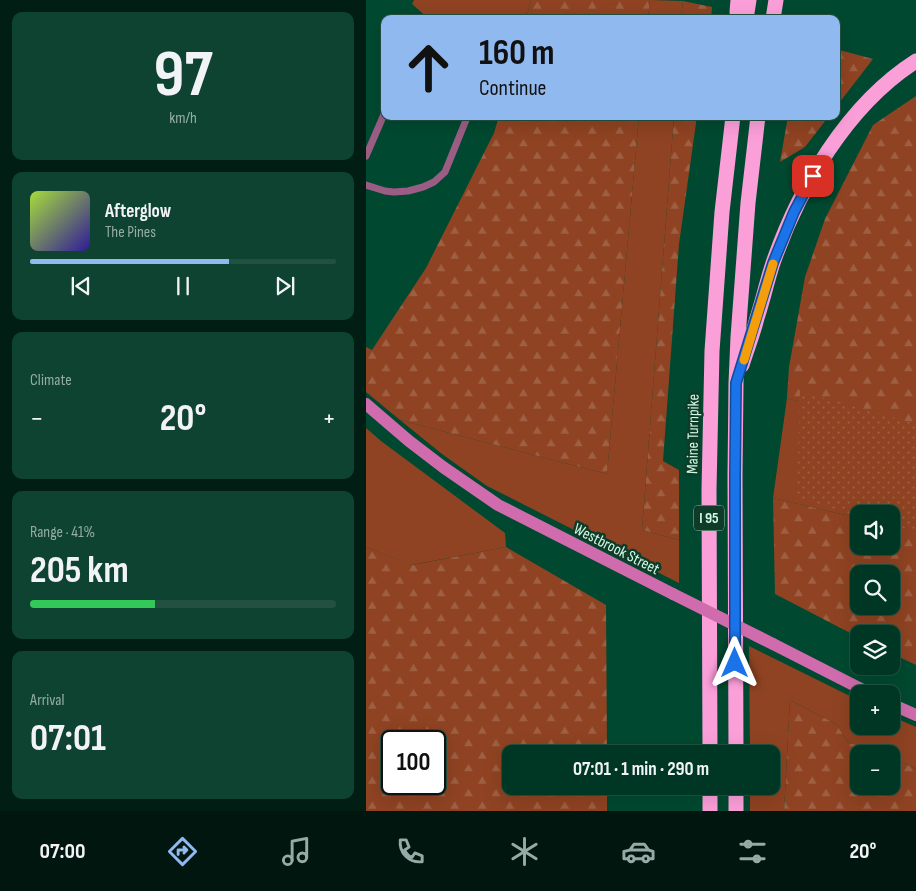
<!DOCTYPE html>
<meta charset="utf-8">
<style>
body{margin:0;font-family:"Sofia Sans Condensed",sans-serif;background:#0e4231;color:#f1f3f6;height:100vh;display:flex;flex-direction:column;font-size:19px;white-space:nowrap}
*{box-sizing:border-box;margin:0}
p{font-size:16px;color:#95aca6}
.icon{flex:none;width:28px;height:28px;fill:none;stroke:currentColor;stroke-width:2;stroke-linecap:round;stroke-linejoin:round}
.map{position:relative;flex:1;overflow:hidden}
.drawer{display:flex;flex-direction:column;gap:12px;padding:12px;background:#001e14;width:366px}
.drawer>*{flex:none}
.hud{position:absolute;left:15px;top:15px;width:459px;height:105px;border-radius:10px;box-shadow:0 5px 20px #0002,0 0 0 1px #225141;background:#90b9f0;color:#111;overflow:hidden}
.buttons{position:absolute;left:484px;top:505px;display:grid;gap:10px}
.buttons a{display:grid;place-items:center;width:50px;height:50px;border-radius:10px;background:#003724;box-shadow:0 5px 20px #0002,0 0 0 1px #225141;font-size:25px}
.speed{position:absolute;left:15px;top:730px;display:flex;gap:10px;font-size:25px;font-weight:700;text-align:center}
.speed>*{display:grid;place-content:center;width:65px;height:65px;border-radius:50%;background:#003724;box-shadow:0 5px 20px #0002,0 0 0 1px #225141;line-height:1}
.speed .limit{border:2px solid #111;border-radius:8px;background:#fff;color:#111}
.pin{position:absolute;display:grid;place-items:center;width:42px;height:42px;color:#fff;margin:-21px;border-radius:10px;box-shadow:0 2px 8px #0006}
.me{position:absolute;width:55px;margin:-28px;rotate:0deg;stroke-linejoin:round;filter:drop-shadow(0 0 4px #0008)}
.turn{display:flex;align-items:center;gap:18px;height:105px;padding:0 15px;font-size:22px}
.turn .icon{width:65px;height:65px;stroke-width:2.5}
.turn b{display:block;font-size:35px;line-height:42px}
.big{font-size:38px;font-weight:700;line-height:1.1}
.drawer .widget{flex:1;display:flex;flex-direction:column;justify-content:center;gap:8px;min-width:0;padding:0 18px;border-radius:10px;background:#0e4231}
.drawer .dial{align-items:center;gap:0}
.dial b{font-size:65px;line-height:1}
.song{display:flex;align-items:center;gap:15px}
.cover{width:60px;height:60px;border-radius:8px;background:linear-gradient(135deg,hsl(80 70% 55%),hsl(250 70% 35%))}
.played{height:5px;border-radius:2px;background:linear-gradient(90deg,#90b9f0 65%,#225141 65%)}
.keys{display:flex;justify-content:space-around;direction:ltr}
.heat{display:flex;justify-content:space-between;align-items:center;font-size:28px;direction:ltr}
.charge{height:8px;border-radius:4px;background:linear-gradient(90deg,#34c759 41%,#225141 0)}
.trip{position:absolute;left:136px;top:745px;width:278px;height:50px;border-radius:10px;background:#003724;box-shadow:0 5px 20px #0002,0 0 0 1px #225141;font-weight:700;line-height:50px;text-align:center}
.menu{display:flex;height:80px;justify-content:space-around;align-items:center;background:#00160e;color:#95aca6}
.menu .icon{width:35px;height:35px}
.menu .current{color:#90b9f0}
.menu b{font-size:22px;color:#f1f3f6}
main{display:flex;flex:1;min-height:0}
.map>svg:first-child{display:block}
.green{fill:#8f4322}
.forest{fill:url(#forest-firs);fill-rule:evenodd}
.park{fill:url(#park-dots)}
.lines{fill:none;stroke-linecap:round;stroke-linejoin:round}
.service{stroke:#9c5d85;stroke-width:7}
.secondary{stroke:#d06cad;stroke-width:12}
.motorway{stroke:#fb9fd9;stroke-width:15}
.secondary-bridge{stroke:#d06cad;stroke-width:12}
.route-casing{stroke:#114b97;stroke-width:12}
.route{stroke:#1a73e8;stroke-width:9}
.slow{stroke:#f59e0b;stroke-width:9}
.labels{text-anchor:middle;stroke-width:5;stroke-linejoin:round;paint-order:stroke}
.shield{fill:#0f3c29;stroke:#97c0ac;stroke-width:1}
.shield-label{font-size:15px;font-weight:bold;fill:#d1f9e4}
.street-label{font-size:16px;fill:#d1f9e4;stroke:#0f3c29}
</style>
<main>
<section class="drawer">
<div class="widget dial"><b>97</b><p>km/h</p></div>
<div class="widget">
<div class="song"><i class="cover"></i><div><b>Afterglow</b><p>The Pines</p></div></div>
<div class="played"></div>
<div class="keys"><svg class="icon" aria-label="previous" viewBox="0 0 24 24"><path d="M18 5L8 12l10 7zM5 5v14"/></svg><svg class="icon" aria-label="pause" viewBox="0 0 24 24"><path d="M8 5v14M16 5v14"/></svg><svg class="icon" aria-label="next" viewBox="0 0 24 24"><path d="M6 5l10 7-10 7zM19 5v14"/></svg></div>
</div>
<div class="widget"><p>Climate</p>
<div class="heat"><a>−</a><b class="big">20°</b><a>+</a></div>
</div>
<div class="widget"><p>Range · 41%</p><b class="big">205 km</b><div class="charge"></div></div>
<div class="widget"><p>Arrival</p><b class="big">07:01</b></div>
</section>
<div class="map">
<svg width="550" height="811" viewBox="0 0 550 811">
<defs>
<pattern id="forest-firs" width="22" height="20" patternUnits="userSpaceOnUse" patternTransform="scale(1.25)"><rect width="22" height="20" fill="#8f4322"/><path d="M5 1l3.5 6h-7zM16 11l3.5 6h-7z" fill="#9e5f42"/></pattern>
<pattern id="park-dots" width="8" height="8" patternUnits="userSpaceOnUse" patternTransform="scale(1.25)"><rect width="8" height="8" fill="#8f4322"/><path d="M2 2h.1M6 6h.1" fill="none" stroke="#9e5f42" stroke-width="1.8" stroke-linecap="round"/></pattern>
</defs>
<rect width="100%" height="100%" fill="#004930"/>
<g class="green">
<path d="M48 0H165L160 19H63L46 4Z"/>
<path d="M284 0 317 1 315 19H282Z"/>
<path d="M273 116H308L276 530 313 540V583L121 486 76 454 34 420 241 474Z"/>
<path d="M421 398 550 440V531L525 525V514H492V518L407 498Z"/>
<path d="M0 428 15 441 139 533 140 547 45 565 0 547Z"/>
<path d="M383 646 492 700V726H525V716L550 727V769L525 757V754H517L505 748 483 743 470 724 424 700 418 811H384V786H405V754H384Z"/>
</g>
<g class="forest">
<path d="M165 0H284L282 19H160Z"/>
<path d="M317 1 346 7 345 19H315Z"/>
<path d="M470 49 507 59 470 107Z"/>
<path d="M550 96V440L421 398 423 367 439 277 459 219 507 125Z"/>
<path d="M133 116H273L241 474 34 420 0 392V347L6 350 60 268 128 133Z"/>
<path d="M308 116H331L313 244 297 461 313 470V540L276 530Z"/>
<path d="M422 116H463L439 147 414 162Z"/>
<path d="M407 498 492 518V546H525V525L550 531V665L525 653V634H492V637L409 594ZM492 574H525V606H492Z"/>
<path d="M0 547 46 565 140 547 240 605 241 754H145V786H241V811H0ZM26 741H69V784H26Z"/>
<path d="M424 700 470 724 483 743 505 748 517 754H492V786H525V757L550 769V811H418Z"/>
</g>
<path class="park" d="M434 391 550 424V532L525 525V514H492V516L431 498Z"/>
<g class="lines">
<g class="service">
<path d="M0 156 19 112"/>
<path d="M0 185 19 191 28 192 42 191 57 187 68 182 79 172 100 120 99 116"/>
</g>
<g class="secondary">
<path d="M0 404 43 441 77 467 132 505 307 594"/>
<path d="M407 644 505 694"/>
<path d="M525 704 550 715"/>
</g>
<g class="motorway">
<path d="M372 0 371 12 374 19"/>
<path d="M380 19 383 0"/>
<path d="M407 19 410 0"/>
<path d="M376 365C381 349 387 334 391 318 397 300 401 281 407 263 433 188 481 105 550 61"/>
<path d="M344 754 343 489 346 351 356 212 367 116"/>
<path d="M370 754 369 476 370 383 372 337 382 203 392 116"/>
<path d="M344 786V811"/>
<path d="M370 786V811"/>
</g>
<path class="secondary-bridge" d="M307 594 407 644"/>
</g>
<g class="lines">
<defs>
<path id="route" d="M369 663V476L370 383 407 263 428 212 447 176"/>
</defs>
<use href="#route" class="route-casing"/>
<use href="#route" class="route"/>
<path class="slow" d="M378 360 407 264"/>
</g>
<g class="labels">
<rect class="shield" x="328" y="505.5" width="30" height="25" rx="4"/>
<g class="shield-label">
<text x="343" y="523">I 95</text>
</g>
<g class="street-label">
<text transform="translate(326 434) rotate(-89)" y="6">Maine Turnpike</text>
<text transform="translate(251 548) rotate(27)" y="6">Westbrook Street</text>
</g>
</g>
</svg>
<div class="buttons">
<a><svg class="icon" aria-label="sound" viewBox="0 0 24 24"><path d="M4 9h4l5-4v14l-5-4H4zM17 9q2 3 0 6"/></svg></a>
<a><svg class="icon" aria-label="search" viewBox="0 0 24 24"><circle cx="10" cy="10" r="6"/><path d="M15 15l6 6"/></svg></a>
<a><svg class="icon" aria-label="layers" viewBox="0 0 24 24"><path d="M12 4l9 5-9 5-9-5zM3 14l9 5 9-5"/></svg></a>
<a>+</a>
<a>−</a>
</div>
<div class="speed"><div class="limit">100</div></div>
<div class="pin" style="left:447px;top:176px;background:#d93025"><svg class="icon" aria-label="arrive" viewBox="0 0 24 24"><path d="M6 21V4h12l-3 4 3 4H6"/></svg></div>
<svg class="me" style="left:369px;top:663px" viewBox="-20 -20 40 40"><path d="M0-17L14 15 0 8-14 15z" fill="#1a73e8" stroke="#fff" stroke-width="4"/></svg>
<div class="trip">07:01 · 1 min · 290 m</div>
<div class="hud">
<div class="turn"><svg class="icon" aria-label="ahead" viewBox="0 0 24 24"><path d="M12 20V5M6 11l6-6 6 6"/></svg><div><b>160 m</b>Continue</div></div>
</div>
</div>
</main>
<nav class="menu">
<b>07:00</b>
<svg class="icon current" aria-label="directions" viewBox="0 0 24 24"><path d="M12 3l9 9-9 9-9-9zM9 14v-3h6M13 9l2 2-2 2"/></svg>
<svg class="icon" aria-label="music" viewBox="0 0 24 24"><path d="M9 18V5l10-2v13"/><circle cx="6" cy="18" r="3"/><circle cx="16" cy="16" r="3"/></svg>
<svg class="icon" aria-label="phone" viewBox="0 0 24 24"><path d="M5 4h4l2 5-3 2q2 4 5 5l2-3 5 2v4C11 20 4 13 5 4z"/></svg>
<svg class="icon" aria-label="climate" viewBox="0 0 24 24"><path d="M12 3v18M4 7l16 10M4 17L20 7"/></svg>
<svg class="icon" aria-label="car" viewBox="0 0 24 24"><path d="M5 17H2v-5l4-1 3-4h7l3 4 3 1v5h-3M9 17h6M6 11h13"/><circle cx="7" cy="17" r="2"/><circle cx="17" cy="17" r="2"/></svg>
<svg class="icon" aria-label="filters" viewBox="0 0 24 24"><path d="M4 7h16M4 17h16"/><circle cx="9" cy="7" r="2"/><circle cx="15" cy="17" r="2"/></svg>
<b>20°</b>
</nav>
